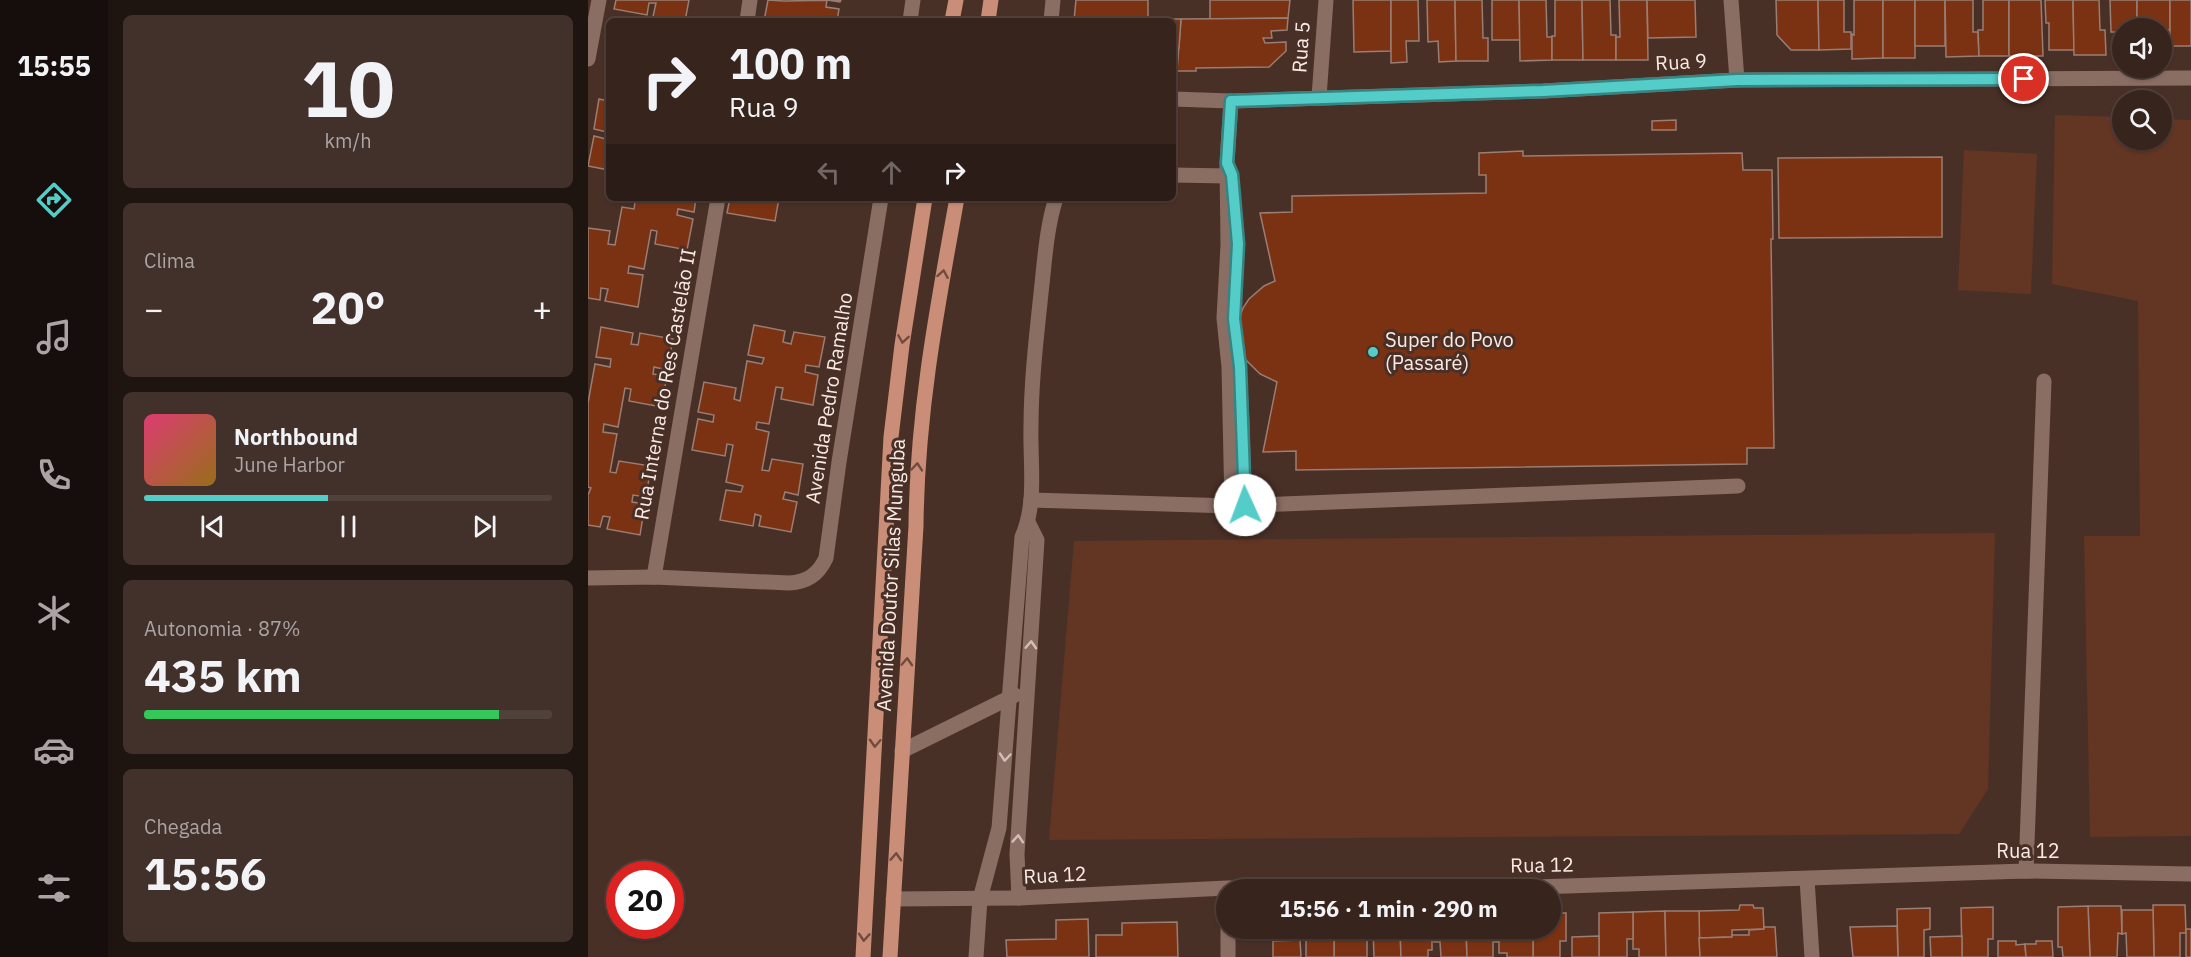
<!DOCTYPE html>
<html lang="pt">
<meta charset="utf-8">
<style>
body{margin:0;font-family:"IBM Plex Sans",sans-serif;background:#42302a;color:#f1f3f6;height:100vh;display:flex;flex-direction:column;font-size:22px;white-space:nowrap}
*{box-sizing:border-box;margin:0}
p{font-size:20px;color:#aaa4a4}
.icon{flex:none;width:33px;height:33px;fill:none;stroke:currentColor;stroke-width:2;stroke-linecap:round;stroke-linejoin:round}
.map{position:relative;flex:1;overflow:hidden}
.drawer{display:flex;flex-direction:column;gap:15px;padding:15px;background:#1e1410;width:480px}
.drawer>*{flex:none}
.guide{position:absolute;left:18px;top:18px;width:570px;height:183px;border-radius:9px;box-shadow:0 2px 4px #0004,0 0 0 2px #51413b;background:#37241d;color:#f1f3f6;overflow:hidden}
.buttons{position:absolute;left:1524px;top:18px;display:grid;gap:12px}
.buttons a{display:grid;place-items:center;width:60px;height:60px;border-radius:50%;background:#37241d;box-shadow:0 2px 4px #0004,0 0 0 2px #51413b;font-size:30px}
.speed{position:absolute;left:18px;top:861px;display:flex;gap:12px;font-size:30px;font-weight:700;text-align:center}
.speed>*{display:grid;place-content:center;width:78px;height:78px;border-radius:50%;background:#37241d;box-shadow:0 2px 4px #0004,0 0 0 2px #51413b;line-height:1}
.speed .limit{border:9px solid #d22;background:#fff;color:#111}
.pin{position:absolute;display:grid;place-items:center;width:51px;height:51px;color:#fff;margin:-26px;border:3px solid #fff;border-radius:50%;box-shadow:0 2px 6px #0007}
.me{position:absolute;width:66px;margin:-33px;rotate:358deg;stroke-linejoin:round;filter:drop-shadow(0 0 4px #0008)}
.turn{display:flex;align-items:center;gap:21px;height:126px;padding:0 24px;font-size:27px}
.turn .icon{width:78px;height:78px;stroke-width:2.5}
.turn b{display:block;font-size:42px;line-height:51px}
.lanes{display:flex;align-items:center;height:57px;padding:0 24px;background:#0003;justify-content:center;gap:30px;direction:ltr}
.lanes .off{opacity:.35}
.big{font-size:45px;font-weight:700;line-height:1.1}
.drawer .widget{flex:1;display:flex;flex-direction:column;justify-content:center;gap:9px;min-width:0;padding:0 21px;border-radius:9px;background:#42302a}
.drawer .dial{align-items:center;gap:0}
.dial b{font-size:78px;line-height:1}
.song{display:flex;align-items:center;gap:18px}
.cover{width:72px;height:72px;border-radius:9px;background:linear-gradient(135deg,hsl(340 70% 55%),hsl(40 70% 35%))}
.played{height:6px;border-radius:3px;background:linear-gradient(90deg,#54cdc8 45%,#51413b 45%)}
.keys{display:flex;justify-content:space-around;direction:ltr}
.heat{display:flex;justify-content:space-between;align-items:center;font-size:33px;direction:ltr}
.charge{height:9px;border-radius:4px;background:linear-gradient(90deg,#34c759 87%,#51413b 0)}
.trip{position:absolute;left:628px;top:879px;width:345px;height:60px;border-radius:30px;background:#37241d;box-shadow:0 2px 4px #0004,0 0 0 2px #51413b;font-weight:700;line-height:60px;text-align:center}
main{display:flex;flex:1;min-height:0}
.dock{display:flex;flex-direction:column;width:108px;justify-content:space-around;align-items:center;background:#160e0c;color:#aaa4a4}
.dock .icon{width:42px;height:42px}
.dock .on{color:#54cdc8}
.dock b{font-size:27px;color:#f1f3f6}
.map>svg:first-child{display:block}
.green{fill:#633523}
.building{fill:#7a3213;stroke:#9a7d73;stroke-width:1.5}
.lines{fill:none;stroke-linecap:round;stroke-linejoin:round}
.service{stroke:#8a6e64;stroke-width:15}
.minor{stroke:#8a6e64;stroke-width:15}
.primary{stroke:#ca8e78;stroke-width:15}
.oneway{stroke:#704c3f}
.oneway2{stroke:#d3bfb7}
.route-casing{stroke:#378582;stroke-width:15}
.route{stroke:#54cdc8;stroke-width:10}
.poi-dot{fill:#54cdc8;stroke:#493027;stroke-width:2}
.labels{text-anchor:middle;stroke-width:6;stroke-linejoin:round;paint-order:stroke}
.street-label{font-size:20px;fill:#faeae4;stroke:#493027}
.poi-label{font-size:20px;fill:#faeae4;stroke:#493027;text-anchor:start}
</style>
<main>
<nav class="dock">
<b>15:55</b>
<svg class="icon on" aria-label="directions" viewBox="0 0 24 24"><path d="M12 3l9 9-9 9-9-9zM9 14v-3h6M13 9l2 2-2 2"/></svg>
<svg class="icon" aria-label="music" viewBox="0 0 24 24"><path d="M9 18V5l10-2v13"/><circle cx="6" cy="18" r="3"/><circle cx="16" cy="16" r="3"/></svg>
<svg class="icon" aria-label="phone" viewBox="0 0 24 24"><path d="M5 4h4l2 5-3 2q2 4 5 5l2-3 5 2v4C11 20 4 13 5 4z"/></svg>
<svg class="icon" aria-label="climate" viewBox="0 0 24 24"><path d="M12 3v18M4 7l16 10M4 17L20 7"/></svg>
<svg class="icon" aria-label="car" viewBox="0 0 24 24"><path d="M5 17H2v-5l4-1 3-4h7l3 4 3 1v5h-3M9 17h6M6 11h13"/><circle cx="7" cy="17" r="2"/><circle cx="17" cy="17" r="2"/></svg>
<svg class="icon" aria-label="filters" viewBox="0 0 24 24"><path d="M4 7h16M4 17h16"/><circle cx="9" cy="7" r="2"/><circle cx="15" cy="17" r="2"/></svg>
</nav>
<section class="drawer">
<div class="widget dial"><b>10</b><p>km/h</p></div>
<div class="widget"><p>Clima</p>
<div class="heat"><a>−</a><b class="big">20°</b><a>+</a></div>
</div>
<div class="widget">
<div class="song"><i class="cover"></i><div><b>Northbound</b><p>June Harbor</p></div></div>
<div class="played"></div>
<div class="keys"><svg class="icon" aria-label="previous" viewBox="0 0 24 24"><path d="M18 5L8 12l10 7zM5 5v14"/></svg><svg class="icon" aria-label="pause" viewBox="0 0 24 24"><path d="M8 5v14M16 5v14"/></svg><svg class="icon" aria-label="next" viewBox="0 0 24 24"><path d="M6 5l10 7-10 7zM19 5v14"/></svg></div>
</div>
<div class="widget"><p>Autonomia · 87%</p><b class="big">435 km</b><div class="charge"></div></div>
<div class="widget"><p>Chegada</p><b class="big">15:56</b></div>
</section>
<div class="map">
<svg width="1603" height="957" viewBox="0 0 1603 957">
<rect width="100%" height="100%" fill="#493027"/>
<g class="green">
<path d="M1467 115 1534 117V140H1574V119L1603 120V836L1502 837 1496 536H1552L1550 301 1464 284Z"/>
<path d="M1376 150 1449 154 1443 294 1370 290Z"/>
<path d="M1407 533 1400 789 1371 834 461 840 486 541Z"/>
</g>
<g class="building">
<path d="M28 0H101L97 21H64L68 3H61L59 15 26 9Z"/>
<path d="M180 0 196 1 253 0 252 2 239 0 238 7 251 9 249 21H176Z"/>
<path d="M488 0H560V19L486 20Z"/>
<path d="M622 0H702L700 18 622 19Z"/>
<path d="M765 0H803V51L766 52Z"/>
<path d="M803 0H830L831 41H818L819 62 803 63Z"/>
<path d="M839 0H867L868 61 851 62 850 41 840 42Z"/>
<path d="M867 0H894L895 38H900V61H868Z"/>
<path d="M904 0H931L932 40H904Z"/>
<path d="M931 0H958L959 37H964V60L932 61Z"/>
<path d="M967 0H994L995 60H964V36H967Z"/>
<path d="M994 0H1022L1023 35H1028V60H995Z"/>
<path d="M1031 0H1059L1060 60H1028V37H1032Z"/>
<path d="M1059 0H1107L1108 37 1060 38Z"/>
<path d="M1188 0H1230L1231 50H1203L1189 35Z"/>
<path d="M1230 0H1256V32H1263V49L1231 50Z"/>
<path d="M1266 0H1295V58L1264 59V34L1266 35Z"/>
<rect x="1295" y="0" width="32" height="58"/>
<rect x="1327" y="0" width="30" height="46"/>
<path d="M1357 0H1385V32H1390L1391 56 1358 57Z"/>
<path d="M1395 0H1421V56H1391L1390 30H1395Z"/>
<path d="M1453 0 1455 56H1421V0Z"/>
<path d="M1457 0H1485L1486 50H1461V23H1458Z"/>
<path d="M1485 0H1511L1512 30H1517L1518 55H1486Z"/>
<path d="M1522 0H1549V28H1534V32H1523Z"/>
<path d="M1549 0H1582V30H1577V53H1574V28H1549Z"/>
<rect x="1582" y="0" width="21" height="46"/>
<path d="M700 18 699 30 683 31 684 38H675L677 43 698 42V51L681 67 608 68V71H589L593 19Z"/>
<path d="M560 19 561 21H486V20Z"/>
<path d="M569 19H593L591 48 585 49V21H569Z"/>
<path d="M11 99 21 101V170L0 166 6 136 18 139 19 132 6 129Z"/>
<path d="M1088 120V130H1064V121Z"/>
<path d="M935 151V156L1154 153 1155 170H1184L1185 239H1183L1186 448H1159V464L708 470V451L675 452 689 382 672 374 658 360 652 347 649 325 655 308 661 299 676 286 687 281 672 213 704 212V196L898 193V175H891V153Z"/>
<path d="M1354 157V237L1191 238 1190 158Z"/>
<path d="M34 198H108L106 212 90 209 89 215 105 219 99 250 67 244 69 231 63 230 56 269 41 266 40 273 55 275 50 307 17 301 20 289 13 288 12 300 0 298V228L22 231 20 244 27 245 34 207 46 209 47 202 34 200Z"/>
<path d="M142 198H191L187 221 139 213Z"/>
<path d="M166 325 197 331 195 342 203 344 206 332 237 337 231 367 218 365 217 372 230 375 225 405 193 399 195 388 188 387 181 424 169 422 168 429 181 432 174 470 181 471 184 459 215 464 210 495 197 492 195 499 209 502 203 532 171 526 173 516 167 514 165 526 132 520 138 490 153 492 155 486 138 482 145 445 139 444 137 456 104 450 110 419 125 422 126 415 110 412 116 382 148 388 146 399 152 401 159 361 174 364 176 358 160 355Z"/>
<path d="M13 327 45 333 43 344 50 345 52 333 85 339 79 370 66 367 65 374 79 376 73 407 41 401 43 389 37 388 30 427 16 424 15 432 29 434 22 472 28 473 31 461 63 466 58 497 45 495 44 502 57 504 52 535 19 529 22 517 15 516 12 527 0 525V495L3 488 0 487V403L7 364 22 367 23 359 8 357Z"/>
<path d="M1152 905H1165L1166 908H1175L1176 929 1144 930V937L1111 938V911L1151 910Z"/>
<path d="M1565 905H1597L1598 933H1592V957H1566Z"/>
<path d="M1500 906H1533L1534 934 1530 933 1529 957H1502Z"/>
<path d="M1500 906 1502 957H1475L1474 947H1470V907Z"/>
<path d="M1405 907V939H1400V957H1374L1373 908Z"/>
<path d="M1342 908V929L1336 930V957H1310L1309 909Z"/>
<path d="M1534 910H1565L1566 957H1539L1538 933 1534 934Z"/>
<path d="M1077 911 1078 957H1051V949H1045V912Z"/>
<path d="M1077 911H1111L1112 957H1078Z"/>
<path d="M1045 912V939H1039V957H1011V913Z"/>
<path d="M963 913H978V941H972V957H945V928H963Z"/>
<path d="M500 919 501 957H419L418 940 468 939V920Z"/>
<path d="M589 922 590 957H508V935H534V923Z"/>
<path d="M1309 926 1310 957H1265L1262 927Z"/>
<path d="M1176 927H1187L1189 957H1112L1111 938 1144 937V935H1161V930L1176 929Z"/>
<path d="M746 928H768L769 940H779V957H746Z"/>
<path d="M785 928H812L813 957H786Z"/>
<path d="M812 928H844V950H840V957H813Z"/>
<path d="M846 928H878L879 957H853L852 942H846Z"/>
<path d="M878 928H911V942H905V957H879Z"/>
<path d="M911 928H945V957H919V953H911Z"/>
<rect x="1598" y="929" width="5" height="28"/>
<path d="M1011 936V957H984V937Z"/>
<path d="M1374 936V957H1343L1342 937Z"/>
<path d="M712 940 713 957H685V941Z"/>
<rect x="718" y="940" width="28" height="17"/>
<path d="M1410 941H1428V945L1437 944 1438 957H1410Z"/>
<path d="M1448 941H1464L1465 957H1438L1437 944H1448Z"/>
</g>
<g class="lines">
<g class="service">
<path d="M643 101 639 163 640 245 636 318 641 367 644 506"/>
<path d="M585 175 639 176"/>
<path d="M650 353 654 421 656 505"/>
<path d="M443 500 644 506 1150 486"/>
<path d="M314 751 427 695"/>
<path d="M1438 871 1456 381"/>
<path d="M431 898 429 854 449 540 440 522"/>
<path d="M392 899 411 828 434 537C449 503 442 464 443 427 443 380 449 332 454 284 457 256 459 226 468 198"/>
</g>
<g class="minor">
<path d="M1143 0 1149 80"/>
<path d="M159 21 162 0"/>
<path d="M322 21 325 0"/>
<path d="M463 21 465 0"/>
<path d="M0 59 11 0"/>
<path d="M731 97 738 0"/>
<path d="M585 99 643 101 955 91 1149 80 1603 78"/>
<path d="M66 577 130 198"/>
<path d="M0 578 66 577 201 583C219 582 230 575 238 558L251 462 293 198"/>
<path d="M1219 879 1224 957"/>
<path d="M305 899 431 898 639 888 948 887 1438 871 1603 874"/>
<path d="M640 928V957"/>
<path d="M388 957 392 899"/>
</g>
<g class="primary">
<path d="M364 21 368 0"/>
<path d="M400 21 403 0"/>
<path d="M275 957 303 437 314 345 337 198"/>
<path d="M302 957 328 526C329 413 349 308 369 198"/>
</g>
</g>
<defs><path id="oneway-chevron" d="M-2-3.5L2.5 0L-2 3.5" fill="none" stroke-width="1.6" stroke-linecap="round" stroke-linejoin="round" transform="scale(1.5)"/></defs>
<g class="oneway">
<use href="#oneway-chevron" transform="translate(355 274) rotate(-80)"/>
<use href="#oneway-chevron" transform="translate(315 339) rotate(99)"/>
<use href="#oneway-chevron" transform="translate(329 467) rotate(-85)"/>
<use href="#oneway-chevron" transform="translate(319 662) rotate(-87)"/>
<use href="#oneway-chevron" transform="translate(287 743) rotate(93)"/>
<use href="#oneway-chevron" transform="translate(308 857) rotate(-87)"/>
<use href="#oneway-chevron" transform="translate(276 937) rotate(94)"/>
</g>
<g class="oneway2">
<use href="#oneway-chevron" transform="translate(443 645) rotate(-87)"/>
<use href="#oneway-chevron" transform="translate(417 757) rotate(95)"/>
<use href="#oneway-chevron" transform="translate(430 839) rotate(-86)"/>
</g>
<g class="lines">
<defs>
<path id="route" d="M657 505 652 367 646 319 650 244 644 175 639 163 643 101 955 91 1149 80 1436 79"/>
</defs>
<use href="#route" class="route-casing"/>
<use href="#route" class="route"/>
</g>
<circle class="poi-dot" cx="785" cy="352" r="6"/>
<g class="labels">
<g class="street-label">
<text transform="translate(713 47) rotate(-86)" y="7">Rua 5</text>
<text transform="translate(1093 62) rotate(-3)" y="7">Rua 9</text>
<text transform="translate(77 384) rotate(-80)" y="7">Rua Interna do Res Castelão II</text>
<text transform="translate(241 398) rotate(-81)" y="7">Avenida Pedro Ramalho</text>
<text transform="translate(303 575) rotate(-87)" y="7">Avenida Doutor Silas Munguba</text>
<text x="1440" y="858">Rua 12</text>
<text transform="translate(954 865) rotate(-1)" y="7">Rua 12</text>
<text transform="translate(467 875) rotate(-3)" y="7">Rua 12</text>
</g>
<g class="poi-label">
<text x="797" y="347">Super do Povo<tspan x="797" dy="23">(Passaré)</tspan></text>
</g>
</g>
</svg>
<div class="buttons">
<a><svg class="icon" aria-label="sound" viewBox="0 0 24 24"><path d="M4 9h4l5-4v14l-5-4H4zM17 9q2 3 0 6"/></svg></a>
<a><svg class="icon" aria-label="search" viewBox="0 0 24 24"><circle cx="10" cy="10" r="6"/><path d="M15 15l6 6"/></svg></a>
</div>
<div class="speed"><div class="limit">20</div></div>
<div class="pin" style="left:1436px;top:79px;background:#d93025"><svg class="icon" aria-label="arrive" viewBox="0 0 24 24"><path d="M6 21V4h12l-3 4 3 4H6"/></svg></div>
<svg class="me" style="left:657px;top:505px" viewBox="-20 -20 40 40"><circle r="19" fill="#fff"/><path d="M0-13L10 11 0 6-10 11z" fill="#54cdc8"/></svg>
<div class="trip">15:56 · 1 min · 290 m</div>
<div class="guide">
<div class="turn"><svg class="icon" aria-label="right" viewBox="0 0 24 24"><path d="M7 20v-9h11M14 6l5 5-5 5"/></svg><div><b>100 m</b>Rua 9</div></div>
<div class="lanes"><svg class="icon off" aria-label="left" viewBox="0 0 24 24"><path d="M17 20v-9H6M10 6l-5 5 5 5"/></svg><svg class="icon off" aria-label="ahead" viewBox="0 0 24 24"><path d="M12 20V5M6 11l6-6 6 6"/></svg><svg class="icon" aria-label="right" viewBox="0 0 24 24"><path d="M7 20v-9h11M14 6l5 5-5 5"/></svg></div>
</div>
</div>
</main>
